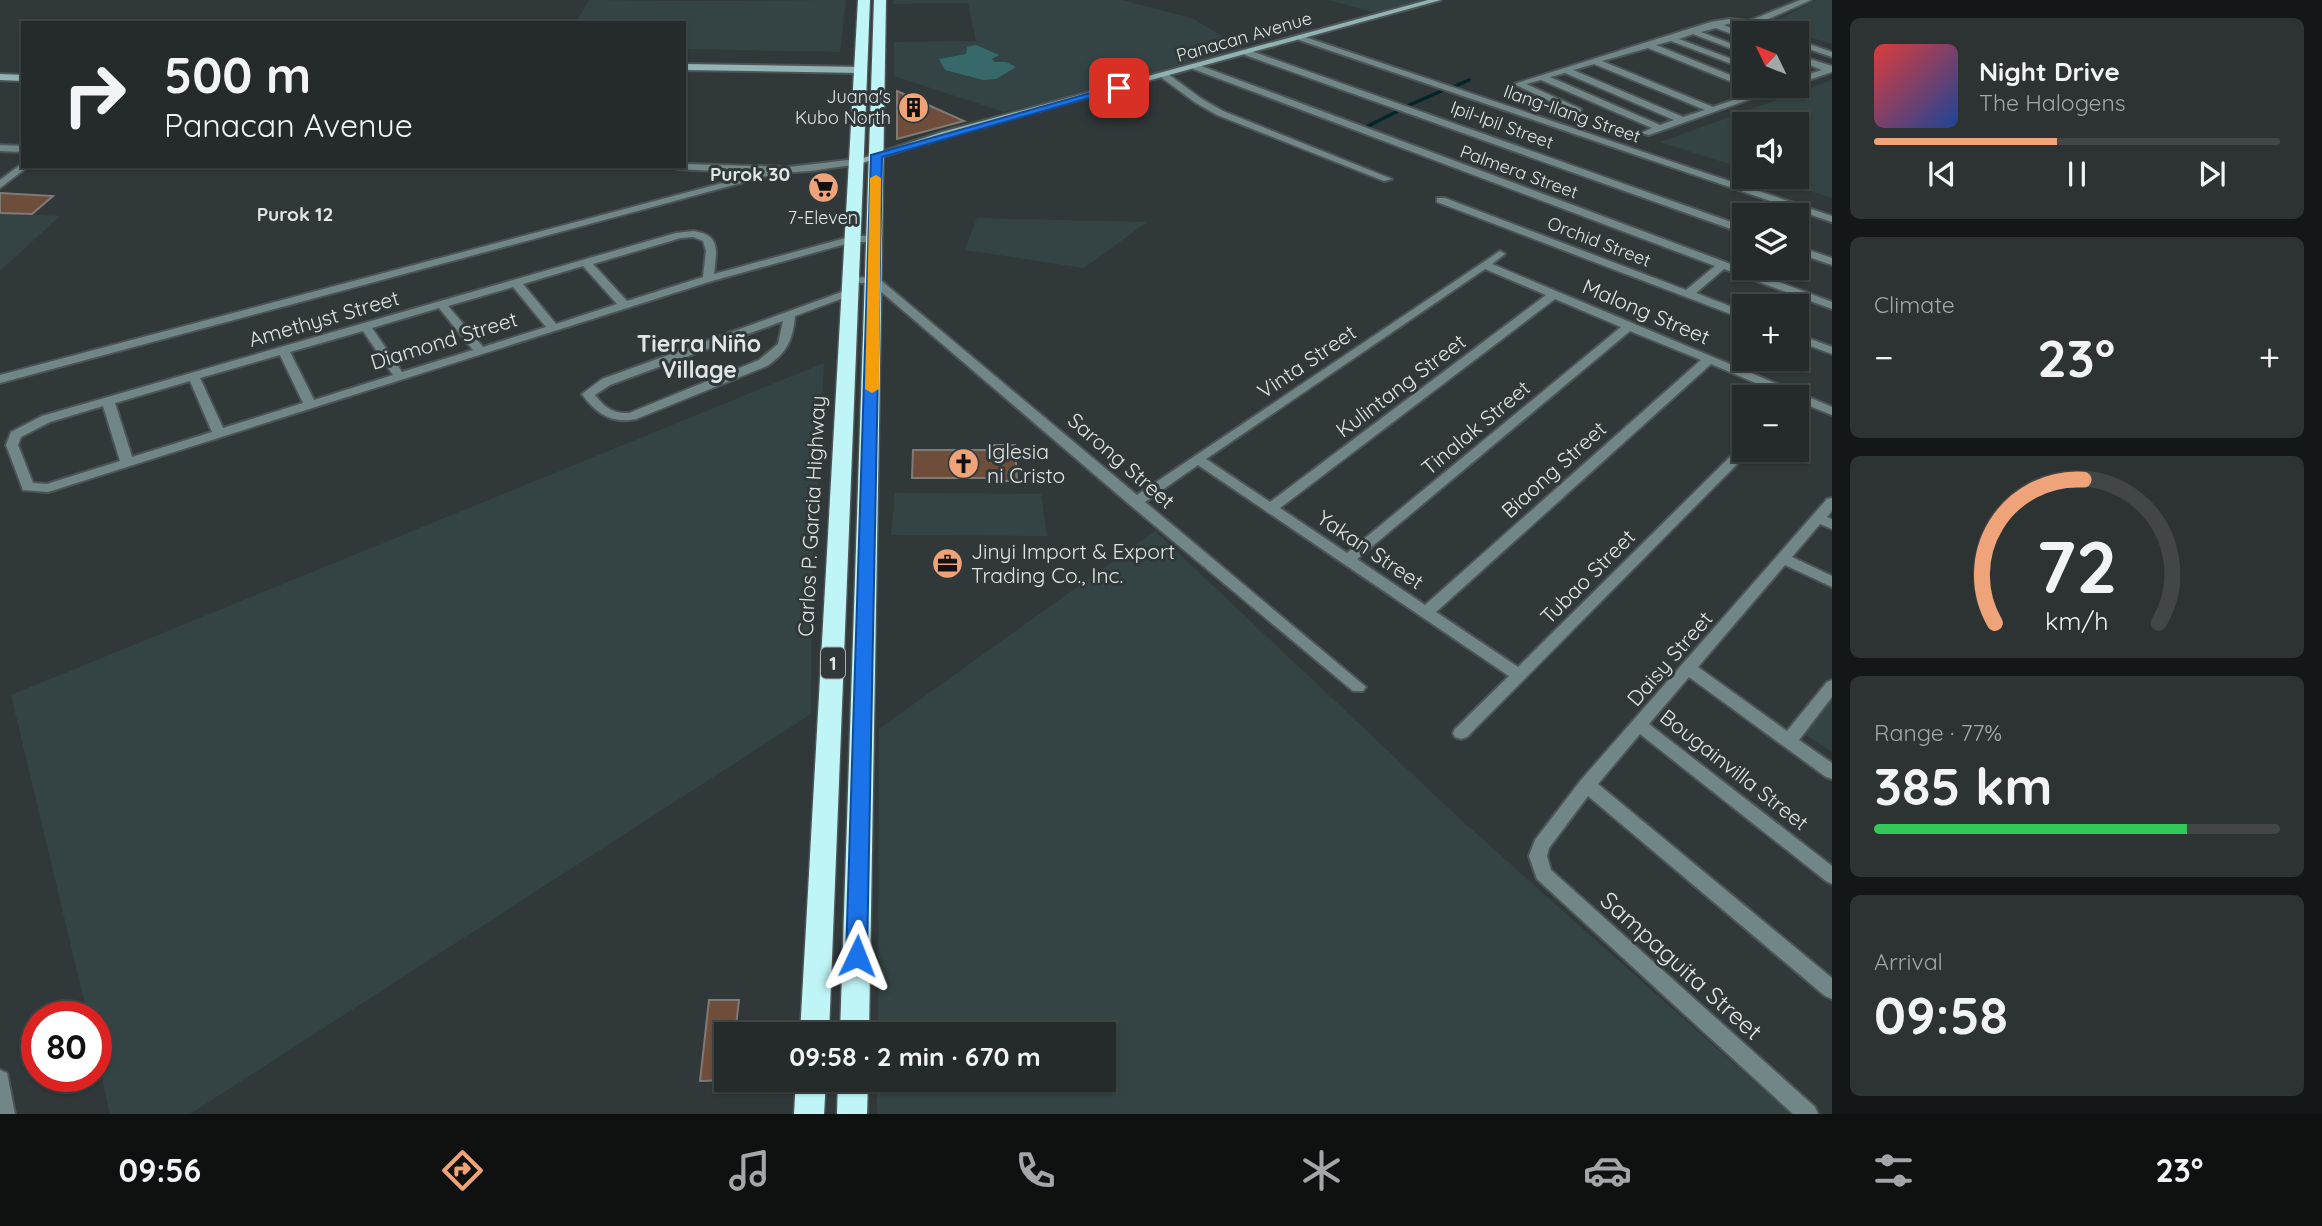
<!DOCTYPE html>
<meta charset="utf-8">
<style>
body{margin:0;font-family:Quicksand,sans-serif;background:#2d3233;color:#f1f3f6;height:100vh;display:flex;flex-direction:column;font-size:26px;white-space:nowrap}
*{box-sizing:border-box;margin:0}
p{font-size:23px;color:#a3a7a9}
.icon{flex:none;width:38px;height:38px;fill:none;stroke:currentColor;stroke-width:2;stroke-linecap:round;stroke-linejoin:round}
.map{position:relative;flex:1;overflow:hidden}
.details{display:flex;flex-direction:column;gap:18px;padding:18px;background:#141718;width:490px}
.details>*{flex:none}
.guide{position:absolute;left:21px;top:21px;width:665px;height:147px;border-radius:0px;box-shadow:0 2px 5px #0004,0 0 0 2px #424647;background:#252a2b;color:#f1f3f6;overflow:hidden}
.needle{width:46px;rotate:313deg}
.fabs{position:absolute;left:1732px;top:21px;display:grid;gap:14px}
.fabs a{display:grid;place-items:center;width:77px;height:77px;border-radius:0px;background:#252a2b;box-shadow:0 2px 5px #0004,0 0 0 2px #424647;font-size:35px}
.speed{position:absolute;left:21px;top:1001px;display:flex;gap:14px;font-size:35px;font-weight:700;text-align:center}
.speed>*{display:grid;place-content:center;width:91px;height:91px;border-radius:50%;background:#252a2b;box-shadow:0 2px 5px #0004,0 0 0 2px #424647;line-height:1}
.speed .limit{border:10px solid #d22;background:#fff;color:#111}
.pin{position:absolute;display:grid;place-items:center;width:60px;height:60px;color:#fff;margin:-30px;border-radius:14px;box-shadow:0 4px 10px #0006}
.me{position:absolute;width:77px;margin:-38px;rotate:2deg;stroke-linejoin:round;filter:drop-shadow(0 0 5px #0008)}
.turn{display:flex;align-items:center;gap:24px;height:147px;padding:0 28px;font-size:32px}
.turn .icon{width:91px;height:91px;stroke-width:2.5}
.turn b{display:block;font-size:49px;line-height:60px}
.big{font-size:52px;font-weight:800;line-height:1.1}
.details .tile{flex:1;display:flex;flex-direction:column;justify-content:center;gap:10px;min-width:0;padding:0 24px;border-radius:10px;background:#2d3233}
.details .dial{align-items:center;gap:0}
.dial svg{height:182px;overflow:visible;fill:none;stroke:#424647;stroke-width:7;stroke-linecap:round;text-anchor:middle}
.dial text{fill:#f1f3f6;stroke:none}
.song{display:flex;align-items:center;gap:21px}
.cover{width:84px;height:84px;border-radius:10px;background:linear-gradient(135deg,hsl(0 70% 55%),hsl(220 70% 35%))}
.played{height:7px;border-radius:4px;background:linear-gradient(90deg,#efa378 45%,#424647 45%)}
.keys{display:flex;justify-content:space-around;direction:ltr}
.heat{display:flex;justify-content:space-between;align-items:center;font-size:38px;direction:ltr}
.charge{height:10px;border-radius:5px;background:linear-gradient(90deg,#34c759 77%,#424647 0)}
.trip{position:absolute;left:714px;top:1022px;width:402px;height:70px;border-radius:0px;background:#252a2b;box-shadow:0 2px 5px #0004,0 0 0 2px #424647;font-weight:800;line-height:70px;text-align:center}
.tabs{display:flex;height:112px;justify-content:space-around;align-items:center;background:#0f1111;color:#a3a7a9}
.tabs .icon{width:49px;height:49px}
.tabs .selected{color:#efa378}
.tabs b{font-size:32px;color:#f1f3f6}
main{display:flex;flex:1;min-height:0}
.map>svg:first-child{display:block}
.built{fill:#344444}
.forest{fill:#37696b}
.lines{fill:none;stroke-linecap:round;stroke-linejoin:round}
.stream{stroke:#002627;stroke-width:3.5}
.building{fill:#6f4d3b;stroke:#807a76;stroke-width:2}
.street-casing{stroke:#4d5455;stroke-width:4}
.secondary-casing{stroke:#4d5455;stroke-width:4}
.highway-casing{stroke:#4d5455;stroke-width:3}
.street{fill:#718787;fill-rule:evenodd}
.secondary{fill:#91b3b4;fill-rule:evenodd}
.highway{fill:#c0f5f7;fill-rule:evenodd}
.route{fill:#1a73e8;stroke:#114b97;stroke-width:2}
.slow{fill:#f59e0b}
.labels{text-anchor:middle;stroke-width:6;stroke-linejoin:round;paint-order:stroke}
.far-street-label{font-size:18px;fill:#e0e5e5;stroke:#313839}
.far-poi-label{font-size:18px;fill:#e0e5e5;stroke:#313839;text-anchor:end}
.far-neighbourhood-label{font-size:19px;font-weight:bold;fill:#e0e5e5;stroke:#313839}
.shield{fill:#313839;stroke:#acb1b1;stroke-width:2}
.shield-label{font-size:19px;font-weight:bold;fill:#e0e5e5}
.street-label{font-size:21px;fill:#e0e5e5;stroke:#313839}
.poi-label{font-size:21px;fill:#e0e5e5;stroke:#313839;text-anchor:start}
.neighbourhood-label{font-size:23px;font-weight:bold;fill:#e0e5e5;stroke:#313839}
.near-street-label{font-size:24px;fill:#e0e5e5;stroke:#313839}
</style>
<main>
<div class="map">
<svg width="1832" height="1114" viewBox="0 0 1832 1114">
<rect width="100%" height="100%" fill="#313839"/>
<g class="built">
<path d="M589 0 690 1 846 0 840 52 684 49V23H576Z"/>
<path d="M893 0H1123L1194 19 1246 51 1004 112 894 76V42L976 41 968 3 893 4Z"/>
<path d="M1328 0H1424L1379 14Z"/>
<path d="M1816 0H1832V44L1769 25Z"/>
<path d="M1832 80V198L1767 177H1797V124H1745V169L1660 142Z"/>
<path d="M0 213 60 216 0 271Z"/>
<path d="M977 218 1147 222 1084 268 965 250Z"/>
<path d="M824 363 812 579 811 714 190 1114H110L96 1051V1017H88L11 695Z"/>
<path d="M895 493 1041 494 1047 536 891 535Z"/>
<path d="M1155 531 1459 818 1790 1114H877V1080H1104V1034H878L879 729Z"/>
<path d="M1832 695V752L1801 732Z"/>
</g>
<path class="forest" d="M976 45 999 55 992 59 995 62H1006L1016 67 996 79 983 80 945 70 939 59 966 54 967 47Z"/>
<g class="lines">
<g class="stream">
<path d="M1453 87 1469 80"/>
<path d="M1407 106 1446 89"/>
<path d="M1364 128 1402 109"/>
</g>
</g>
<g class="building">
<path d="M897 91 964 121 897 139Z"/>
<path d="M0 193 53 196 32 214 0 213Z"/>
<path d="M993 445H1015L1017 481H995V478H912L913 450H993Z"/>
<path d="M709 1000H739L735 1034H726V1080L700 1081Z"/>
</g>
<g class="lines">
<defs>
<g id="street">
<path d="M1800 0H1811L1757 24 1779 33C1759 33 1743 19 1724 25L1745 34V39L1716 28 1701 32 1745 49V54L1693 34 1679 39 1745 64V69L1671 41 1656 45 1745 81V86H1748H1742L1648 48 1602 61 1713 107 1775 86H1787L1649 135 1641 133 1652 128 1541 80 1526 84 1581 109V113H1575L1514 84 1711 22 1729 19 1749 21ZM1594 64 1705 110 1683 117 1573 70ZM1565 73 1674 120 1660 125 1550 77Z"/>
<path d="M1302 36 1832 216V222L1299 40 1298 38Z"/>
<path d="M1797 40 1832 52V57L1797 45Z"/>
<path d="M1245 51H1251L1745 227V234L1245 55Z"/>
<path d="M1797 55 1832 66V72L1797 84V78L1822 70 1797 60Z"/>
<path d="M1196 64 1832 302V309L1724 269 1696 293 1745 312V319L1741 318 1437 202V198H1445L1686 290 1715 266 1193 69 1192 67Z"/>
<path d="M1162 74H1168L1202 99 1223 111 1392 179 1384 181 1217 115 1196 103 1162 78Z"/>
<path d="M0 145 23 146V152L0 151Z"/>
<path d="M856 159 859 160V164L810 171 778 173 0 383V375L760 173 677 169 672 166H684V164L789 167Z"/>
<path d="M23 163V166H28L26 168 0 188V180Z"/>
<path d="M693 231C722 235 716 251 714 274L853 236H875L880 239 875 242H853L712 281 48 492 23 490 6 445 11 432 42 416 676 233ZM681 238 693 237 703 241 706 251 703 277 627 301 593 264ZM583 266 617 304 556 324 523 284ZM513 287 546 327 483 347 448 306ZM439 308 473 350 402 372 372 328ZM363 331 393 375 314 400 290 352ZM280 355 303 403 223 428 200 378ZM190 381 212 432 132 457 115 403ZM103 406 120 461 47 484 33 483 18 445 21 437 50 422Z"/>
<path d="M1797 246 1832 258V265L1797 253Z"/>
<path d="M1500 251 1505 254 1492 264 1832 407V415L1797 401V397H1789L1711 364 1436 612 1518 667 1740 447 1745 446V450H1751L1467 737 1461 739 1455 737 1453 733 1455 729 1509 676 1198 465 1145 502 1366 687 1363 691H1353L1130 505 871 283H851L846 280 851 277 878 278 1137 495ZM1485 269 1546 295 1270 502 1206 459ZM1555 299 1621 327 1347 553 1280 508ZM1630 331 1701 360 1425 605 1357 559Z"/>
<path d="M850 289 855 292 854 294 795 316C793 339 787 353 767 366L636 419C612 424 596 414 582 394L602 379ZM783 321 778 344 759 360 629 413C613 414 604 407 595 395L610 385Z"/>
<path d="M1797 334 1832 347V354L1797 341Z"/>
<path d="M1832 498V511L1827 517 1832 519V529L1820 524 1792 557 1832 576V587L1785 565 1698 667 1787 731 1827 682 1832 680V697L1799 740 1832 763V779L1826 777 1689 677 1649 724 1832 866V884L1826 881 1640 734 1598 784 1832 978V999L1825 996 1588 796 1549 848 1547 856 1551 870 1815 1107 1818 1114H1793L1537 879 1529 856 1535 840 1581 780 1827 499Z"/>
<path d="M0 1070 7 1073 15 1114H0Z"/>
</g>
<g id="secondary">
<path d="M1428 0H1441L948 136 859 164 851 162 942 132Z"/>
<path d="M684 64 861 67 865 70 861 73 684 70Z"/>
<path d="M0 74 23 75V81L0 80Z"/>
</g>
<g id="highway">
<path d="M858 0H870L829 1034H800Z"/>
<path d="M874 0H886L869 1034H840Z"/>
<path d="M796 1080H826L824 1114H794Z"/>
<path d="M838 1080H868L867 1114H837Z"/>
</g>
</defs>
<use href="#street" class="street-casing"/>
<use href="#secondary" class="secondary-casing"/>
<use href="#highway" class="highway-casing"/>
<use href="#street" class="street"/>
<use href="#secondary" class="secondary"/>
<use href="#highway" class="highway"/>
</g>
<path class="route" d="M1115 86 1124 88 882 157 867 956 864 963 857 966 849 963 846 956 871 155Z"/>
<path class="slow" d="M876 175 881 178 879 389 872 393 865 389 870 178Z"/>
<defs>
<symbol id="building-disc" viewBox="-11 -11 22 22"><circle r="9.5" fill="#efa378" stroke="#313839"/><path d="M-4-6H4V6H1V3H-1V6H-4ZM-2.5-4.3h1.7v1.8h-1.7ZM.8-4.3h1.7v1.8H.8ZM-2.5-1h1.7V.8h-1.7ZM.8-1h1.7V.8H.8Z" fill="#111"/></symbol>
<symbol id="supermarket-disc" viewBox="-11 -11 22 22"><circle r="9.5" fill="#efa378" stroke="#313839"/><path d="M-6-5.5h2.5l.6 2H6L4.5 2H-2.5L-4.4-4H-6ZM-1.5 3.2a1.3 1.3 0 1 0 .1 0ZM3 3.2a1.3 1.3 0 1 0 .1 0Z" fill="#111"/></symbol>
<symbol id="church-disc" viewBox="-11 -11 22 22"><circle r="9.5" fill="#efa378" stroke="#313839"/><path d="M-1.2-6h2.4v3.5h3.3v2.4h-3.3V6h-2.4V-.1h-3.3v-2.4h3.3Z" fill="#111"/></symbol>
<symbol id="office-disc" viewBox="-11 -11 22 22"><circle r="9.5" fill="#efa378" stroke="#313839"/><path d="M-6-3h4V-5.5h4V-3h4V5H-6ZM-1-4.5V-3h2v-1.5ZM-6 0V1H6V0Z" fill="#111"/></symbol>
</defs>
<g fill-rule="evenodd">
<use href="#building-disc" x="896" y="90" width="35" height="35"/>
<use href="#supermarket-disc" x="806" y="170" width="35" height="35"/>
<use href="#church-disc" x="946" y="446" width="35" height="35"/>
<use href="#office-disc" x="930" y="546" width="35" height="35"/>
</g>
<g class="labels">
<g class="far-street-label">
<text transform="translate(1244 37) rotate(-16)" y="6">Panacan Avenue</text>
<text transform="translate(1572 114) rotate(19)" y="6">Ilang-Ilang Street</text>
<text transform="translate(1502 125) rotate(20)" y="6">Ipil-Ipil Street</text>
<text transform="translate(1519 172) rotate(20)" y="6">Palmera Street</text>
<text transform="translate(1599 242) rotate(21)" y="6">Orchid Street</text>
</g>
<g class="far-poi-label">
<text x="891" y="103">Juana's<tspan x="891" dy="21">Kubo North</tspan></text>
<text x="823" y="224" text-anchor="middle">7-Eleven</text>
</g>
<g class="far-neighbourhood-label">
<text x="750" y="181">Purok 30</text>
<text x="295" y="221">Purok 12</text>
</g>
<rect class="shield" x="821" y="647.5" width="24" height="31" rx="5"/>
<g class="shield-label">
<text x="833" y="670">1</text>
</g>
<g class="street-label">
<text transform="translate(1646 312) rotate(23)" y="7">Malong Street</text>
<text transform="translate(324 319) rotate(-16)" y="7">Amethyst Street</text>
<text transform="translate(444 341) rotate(-17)" y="7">Diamond Street</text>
<text transform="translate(1307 362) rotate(-34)" y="7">Vinta Street</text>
<text transform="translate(1401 386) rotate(-37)" y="7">Kulintang Street</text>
<text transform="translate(1476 428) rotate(-40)" y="7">Tinalak Street</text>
<text transform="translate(1121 461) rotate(41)" y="7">Sarong Street</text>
<text transform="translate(1554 470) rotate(-42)" y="7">Biaong Street</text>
<text transform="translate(812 516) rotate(-87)" y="7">Carlos P. Garcia Highway</text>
<text transform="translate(1370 550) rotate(34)" y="7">Yakan Street</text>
<text transform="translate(1588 577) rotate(-45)" y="7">Tubao Street</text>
<text transform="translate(1670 659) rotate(-49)" y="7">Daisy Street</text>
<text transform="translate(1734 770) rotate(38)" y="7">Bougainvilla Street</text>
</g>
<g class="poi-label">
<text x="987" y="459">Iglesia<tspan x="987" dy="24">ni Cristo</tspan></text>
<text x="971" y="559">Jinyi Import &amp; Export<tspan x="971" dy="24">Trading Co., Inc.</tspan></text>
</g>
<g class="neighbourhood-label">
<text x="699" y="352">Tierra Niño<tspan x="699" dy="26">Village</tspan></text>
</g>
<g class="near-street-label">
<text transform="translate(1681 966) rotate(42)" y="8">Sampaguita Street</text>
</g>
</g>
</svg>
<div class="fabs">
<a><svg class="needle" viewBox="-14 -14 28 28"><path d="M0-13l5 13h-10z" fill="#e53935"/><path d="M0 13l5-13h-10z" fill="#a3a7a9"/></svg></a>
<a><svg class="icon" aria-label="sound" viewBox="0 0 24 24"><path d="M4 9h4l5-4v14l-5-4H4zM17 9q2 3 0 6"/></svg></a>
<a><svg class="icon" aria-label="layers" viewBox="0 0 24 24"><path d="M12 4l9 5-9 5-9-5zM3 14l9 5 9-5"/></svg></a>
<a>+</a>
<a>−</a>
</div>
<div class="speed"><div class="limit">80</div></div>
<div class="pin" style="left:1119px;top:88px;background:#d93025"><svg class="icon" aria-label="arrive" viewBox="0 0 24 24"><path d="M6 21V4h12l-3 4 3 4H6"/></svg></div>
<svg class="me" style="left:857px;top:956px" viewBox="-20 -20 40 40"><path d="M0-17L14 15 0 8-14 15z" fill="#1a73e8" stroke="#fff" stroke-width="4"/></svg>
<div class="trip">09:58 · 2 min · 670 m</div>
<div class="guide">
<div class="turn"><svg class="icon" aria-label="right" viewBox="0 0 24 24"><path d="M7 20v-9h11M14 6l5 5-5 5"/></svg><div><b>500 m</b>Panacan Avenue</div></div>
</div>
</div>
<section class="details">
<div class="tile">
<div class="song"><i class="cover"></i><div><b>Night Drive</b><p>The Halogens</p></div></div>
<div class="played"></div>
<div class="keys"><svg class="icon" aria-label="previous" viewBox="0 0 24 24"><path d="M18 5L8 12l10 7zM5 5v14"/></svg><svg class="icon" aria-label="pause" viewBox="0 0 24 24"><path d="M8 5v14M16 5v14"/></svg><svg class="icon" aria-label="next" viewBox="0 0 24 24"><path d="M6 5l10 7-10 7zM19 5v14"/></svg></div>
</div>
<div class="tile"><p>Climate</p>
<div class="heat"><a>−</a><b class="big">23°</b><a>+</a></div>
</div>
<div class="tile dial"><svg viewBox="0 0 100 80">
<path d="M14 69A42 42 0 1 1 86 69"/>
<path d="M14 69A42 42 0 0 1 53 6" stroke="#efa378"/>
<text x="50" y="56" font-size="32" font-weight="700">72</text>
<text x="50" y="72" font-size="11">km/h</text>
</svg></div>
<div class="tile"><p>Range · 77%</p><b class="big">385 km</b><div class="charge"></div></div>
<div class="tile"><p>Arrival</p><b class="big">09:58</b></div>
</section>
</main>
<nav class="tabs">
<b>09:56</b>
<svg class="icon selected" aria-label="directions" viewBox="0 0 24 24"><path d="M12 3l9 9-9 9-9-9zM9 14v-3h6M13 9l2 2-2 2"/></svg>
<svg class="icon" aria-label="music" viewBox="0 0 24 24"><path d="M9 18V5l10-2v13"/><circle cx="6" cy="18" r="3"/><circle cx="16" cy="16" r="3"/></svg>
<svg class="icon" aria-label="phone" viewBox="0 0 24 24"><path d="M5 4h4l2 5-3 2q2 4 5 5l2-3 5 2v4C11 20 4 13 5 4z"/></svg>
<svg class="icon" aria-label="climate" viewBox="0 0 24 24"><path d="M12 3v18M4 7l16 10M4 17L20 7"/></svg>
<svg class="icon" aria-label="car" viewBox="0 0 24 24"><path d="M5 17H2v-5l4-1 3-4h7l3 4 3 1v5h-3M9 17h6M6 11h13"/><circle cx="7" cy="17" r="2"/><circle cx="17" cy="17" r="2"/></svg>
<svg class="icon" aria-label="filters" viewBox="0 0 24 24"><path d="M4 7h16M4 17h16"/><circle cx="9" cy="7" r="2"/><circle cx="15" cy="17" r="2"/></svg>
<b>23°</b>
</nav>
